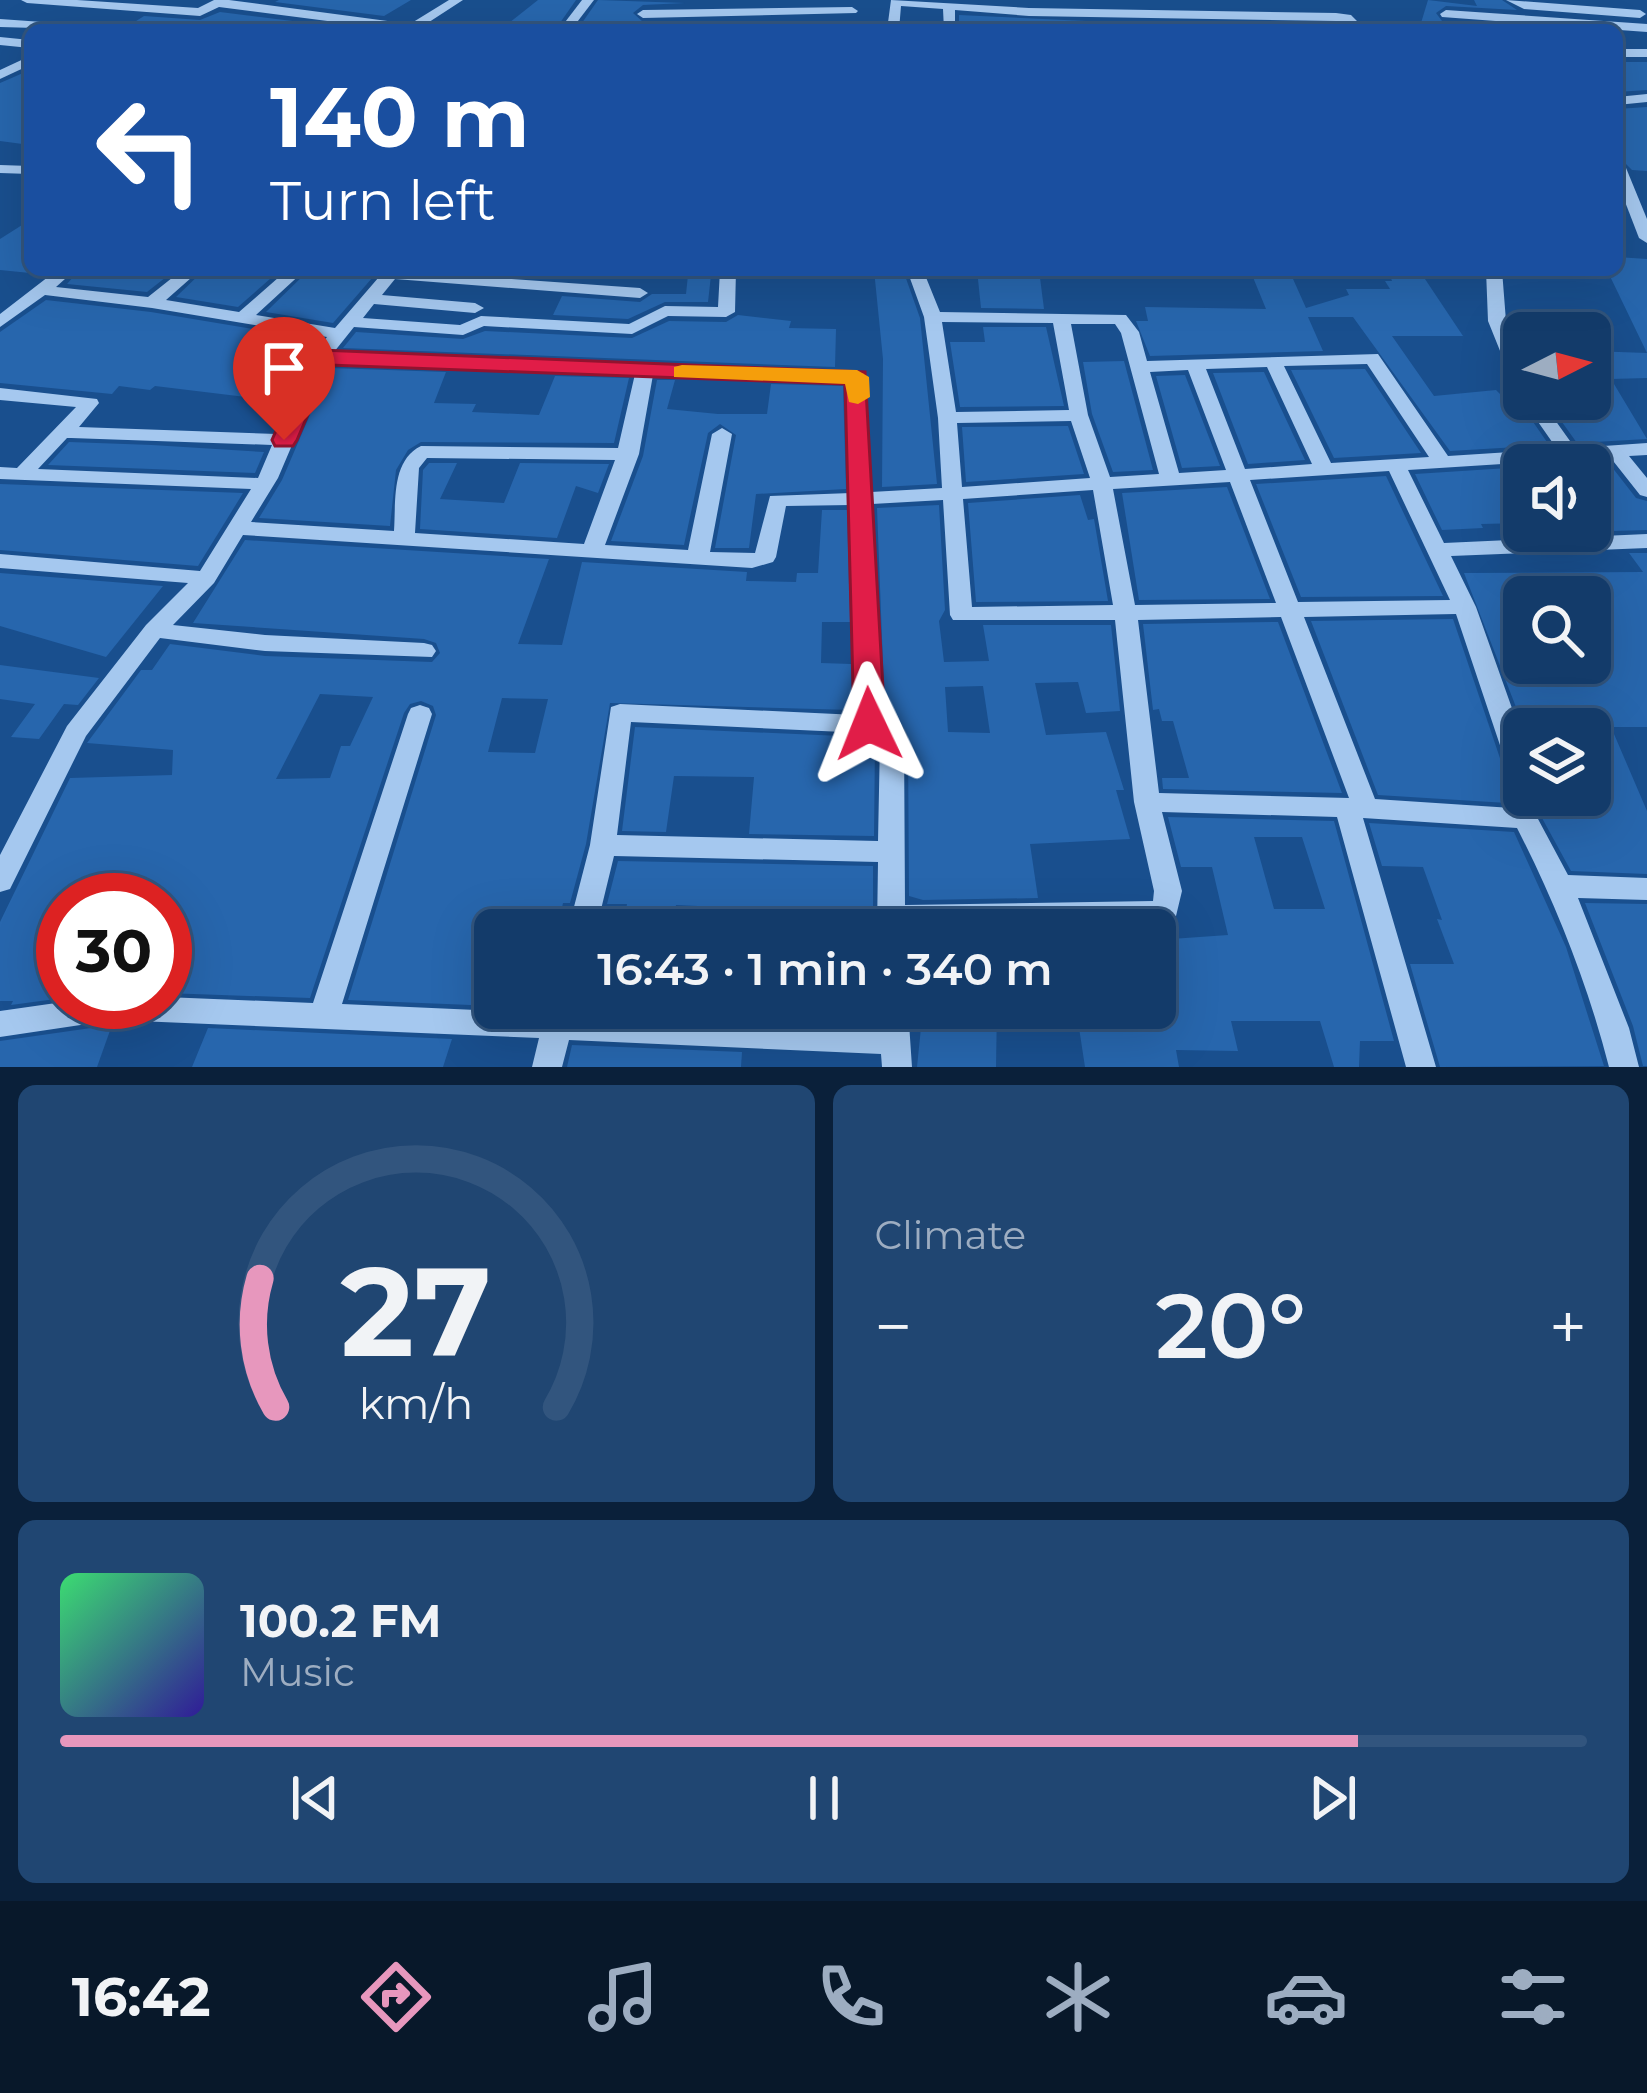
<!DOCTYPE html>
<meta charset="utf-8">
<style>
body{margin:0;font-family:Montserrat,sans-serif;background:#204672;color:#f1f3f6;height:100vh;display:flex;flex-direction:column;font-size:45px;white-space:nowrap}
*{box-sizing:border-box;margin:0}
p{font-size:39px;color:#9dadc1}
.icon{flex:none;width:66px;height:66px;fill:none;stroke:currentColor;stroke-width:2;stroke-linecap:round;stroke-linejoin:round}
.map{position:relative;height:1067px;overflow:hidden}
.sheet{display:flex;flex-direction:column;gap:18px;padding:18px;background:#0a203a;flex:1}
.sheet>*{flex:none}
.top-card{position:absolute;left:24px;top:24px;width:1599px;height:252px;border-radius:18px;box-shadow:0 12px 48px #0002,0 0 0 3px #32557e;background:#1a4fa0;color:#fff;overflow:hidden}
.needle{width:78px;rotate:84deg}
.tools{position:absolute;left:1503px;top:312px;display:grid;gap:24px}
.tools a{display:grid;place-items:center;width:108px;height:108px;border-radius:18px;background:#133b6a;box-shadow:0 12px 48px #0002,0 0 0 3px #32557e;font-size:60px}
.speed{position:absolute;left:36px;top:873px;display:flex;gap:24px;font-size:60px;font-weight:700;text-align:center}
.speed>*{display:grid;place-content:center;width:156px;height:156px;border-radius:50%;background:#133b6a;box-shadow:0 12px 48px #0002,0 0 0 3px #32557e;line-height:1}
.speed .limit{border:18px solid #d22;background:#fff;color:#111}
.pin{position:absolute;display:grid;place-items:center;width:102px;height:102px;color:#fff;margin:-123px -51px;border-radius:50% 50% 50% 0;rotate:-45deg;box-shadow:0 0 12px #0007}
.pin .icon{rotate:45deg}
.me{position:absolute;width:132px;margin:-66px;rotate:358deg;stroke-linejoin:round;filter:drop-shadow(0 0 9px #0008)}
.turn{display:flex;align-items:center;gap:42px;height:252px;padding:0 48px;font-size:54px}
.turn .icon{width:156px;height:156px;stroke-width:2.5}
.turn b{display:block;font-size:84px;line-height:102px}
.big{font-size:90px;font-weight:600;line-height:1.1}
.sheet .tile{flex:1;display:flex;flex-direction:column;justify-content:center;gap:18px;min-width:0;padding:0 42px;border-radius:18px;background:#204672}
.sheet .dial{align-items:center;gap:0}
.dial svg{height:312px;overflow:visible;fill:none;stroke:#32557e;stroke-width:7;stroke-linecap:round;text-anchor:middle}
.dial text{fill:#f1f3f6;stroke:none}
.song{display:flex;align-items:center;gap:36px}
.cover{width:144px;height:144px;border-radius:18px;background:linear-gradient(135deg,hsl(140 70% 55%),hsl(250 70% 35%))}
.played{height:12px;border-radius:6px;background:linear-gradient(90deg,#e797bd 85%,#32557e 85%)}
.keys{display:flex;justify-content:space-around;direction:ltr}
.heat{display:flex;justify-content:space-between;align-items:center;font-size:66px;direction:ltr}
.sheet .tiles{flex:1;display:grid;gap:18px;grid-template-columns:1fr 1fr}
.tile:last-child{grid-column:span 2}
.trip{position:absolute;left:474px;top:909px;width:702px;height:120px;border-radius:18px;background:#133b6a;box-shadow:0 12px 48px #0002,0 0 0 3px #32557e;font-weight:600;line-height:120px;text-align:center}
.tab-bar{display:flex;height:192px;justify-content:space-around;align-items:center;background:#08182a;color:#9dadc1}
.tab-bar .icon{width:84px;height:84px}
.tab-bar .active{color:#e797bd}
.tab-bar b{font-size:54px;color:#f1f3f6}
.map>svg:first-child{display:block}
.building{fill:#2766ad;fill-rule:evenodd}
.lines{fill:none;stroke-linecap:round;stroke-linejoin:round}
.minor{fill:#a5c8ef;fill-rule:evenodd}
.route{fill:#e11d48;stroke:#92132f;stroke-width:3}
.slow{fill:#f59e0b}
</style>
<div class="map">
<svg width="1647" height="1067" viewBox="0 0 1647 1067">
<rect width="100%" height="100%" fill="#194f8e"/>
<g class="building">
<path d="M279 0H411L384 16 275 2Z"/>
<path d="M538 0H576L555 30H500Z"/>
<path d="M598 0 685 3 643 5 633 13 643 22H682L680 30H577Z"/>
<path d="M1428 0 1477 6 1474 0H1502L1517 10 1446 6 1436 13 1442 21 1558 30H1470L1421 23Z"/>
<path d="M220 12 349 28 122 30 144 16 200 20Z"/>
<path d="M959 15 1108 22 1109 30H996L986 22 959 21Z"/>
<path d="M1617 62H1647V90L1617 92Z"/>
<path d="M30 70V145L0 141V83Z"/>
<path d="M1647 107V171L1632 170 1617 155V109Z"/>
<path d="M30 220V273L0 270V239Z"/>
<path d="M1617 257 1647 259V378L1611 379 1647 439 1577 443 1549 404H1590V351L1647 353 1607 270H1617Z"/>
<path d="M79 270H175L147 292 67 284Z"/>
<path d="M204 270H280L238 307 176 297Z"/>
<path d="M309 270H379L333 323 266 312Z"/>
<path d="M874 270H903L920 318 937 484 882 487 883 359Z"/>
<path d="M977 270H1039L1044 309 981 308Z"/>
<path d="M1250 270H1289L1306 308 1349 295 1346 289H1390L1385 281H1392L1388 270H1419L1463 336H1392L1434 396 1496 390 1509 403H1520L1549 445 1450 451 1353 317H1308L1323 351 1150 356 1136 321H1148L1145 307 1266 309Z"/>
<path d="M688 275H711L708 302H665L628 319 553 315 562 296 640 302 652 294H686Z"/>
<path d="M46 300 151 312 319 340 286 402 155 386 150 390 119 386 112 394 0 383V332Z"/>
<path d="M738 315 791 321 789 328 836 329 835 367 343 348 356 332 463 339 485 331 632 338 669 321 726 322Z"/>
<path d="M983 327H1046L1064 406 960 407 950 342H985Z"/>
<path d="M1124 361 1153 470 1113 472 1092 414 1083 362Z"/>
<path d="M330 368 446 372 434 403 476 404 472 412 539 415 555 376 629 378 614 443 421 442 408 450 396 470 390 526 259 518 282 480Z"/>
<path d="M1365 369 1421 453 1334 458 1291 370Z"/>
<path d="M1264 372 1305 460 1248 464 1213 373Z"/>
<path d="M1185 375 1220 466 1182 468 1156 376Z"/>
<path d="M657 380H675L667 409 718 414H767L771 384 843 386 846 489 756 494 749 548H715L736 435 720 424 708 433 684 545 611 541 643 456Z"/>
<path d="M1068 426 1084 474 966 482 962 427Z"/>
<path d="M69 442 152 445 264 452 255 473 48 465Z"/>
<path d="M1608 462 1636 498 1647 501V530L1612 531 1605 521 1590 522V465H1556Z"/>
<path d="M429 463H457L440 499 504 503 520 463 609 464 598 493 576 486 557 538 420 529 423 470Z"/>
<path d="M1524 467V523L1481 524 1483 528 1442 530 1415 474Z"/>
<path d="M1386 476 1443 596 1301 597 1256 484Z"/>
<path d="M0 484 243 493 198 566 0 550Z"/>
<path d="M1227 487 1270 599 1139 600 1122 493Z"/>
<path d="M1080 495 1088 520 1094 519 1108 601 976 602 968 503Z"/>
<path d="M939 505 945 610 939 621 944 662 989 661 983 625H1111L1120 711 1086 713 1078 682 1035 683 1046 735 1106 732 1124 790H1116L1130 839 1030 844 1038 898 923 900 909 896 908 736 903 726 885 717 877 508ZM983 686 990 733 948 732 945 687Z"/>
<path d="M822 510H847L850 622H822L821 663 851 664 852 710 610 703 586 844 570 903H563L557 930H495V1006L348 1000 436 715 433 706 421 701 410 704 404 713 310 998 165 993 187 930 165 928V900H63V998L11 1005 13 1001H0V922L70 778 172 775 173 750 87 743 141 670H152L170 644 265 656 432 662 440 653 436 643 424 639 193 623 245 540 549 559 518 644 562 645 582 562 747 572 746 581 796 582 797 573H818ZM320 694 373 697 350 746H341L330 778 276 779ZM502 698 548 699 535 753 488 752Z"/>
<path d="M1629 553H1647V727H1611L1647 811V874L1571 871 1542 818 1541 795H1590V722L1521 720 1464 573 1643 572ZM1524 597H1590V663H1524Z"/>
<path d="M0 573 163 586 106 657 0 626Z"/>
<path d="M1453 619 1506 776 1507 803 1378 795 1311 621Z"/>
<path d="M1278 622 1342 793 1163 789 1162 778H1189L1173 721H1162L1159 709 1153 710 1143 624Z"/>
<path d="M0 665 99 678 78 705 64 704 39 739 11 737 35 704 0 699Z"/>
<path d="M635 727 864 737 875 743 874 836 749 834 754 777 674 776 666 832 622 831Z"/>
<path d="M1168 817 1334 821 1394 1041H1360L1359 1067H1334L1320 1021H1231L1238 1051 1176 1050 1179 1067H1085L1076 1008H1155V954L1172 951 1171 939 1228 935 1212 867H1181ZM1254 837H1302L1325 909H1274Z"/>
<path d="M1369 823 1514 832 1566 947 1604 1066 1440 1067 1410 964H1454L1437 919 1442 920 1423 867 1382 866Z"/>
<path d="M618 861 873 866V930H783L784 910 676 905 673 930H623L627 904H607Z"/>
<path d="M1585 903 1647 904V1066H1643L1633 1026Z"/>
<path d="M581 1008H745L744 1017Z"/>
<path d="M757 1008H824V1020L757 1017Z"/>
<path d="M923 1008H997L996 1067H917Z"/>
<path d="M112 1025 97 1067H0V1041Z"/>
<path d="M208 1028 452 1039 443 1067H192Z"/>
<path d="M572 1045 742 1052 741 1067H567Z"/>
</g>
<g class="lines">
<g class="minor">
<path d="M21 0H77L198 8 214 0H229L410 24 449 0H463L423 26 431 30H397L219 7 200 16 27 3Z"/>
<path d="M582 0H594L571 30H559Z"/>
<path d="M891 0 1029 8 1336 13 1351 15 1366 30H1353L1344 21H1336L1029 16 955 10V25L986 26 992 30H944L943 9 901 6 899 30H887Z"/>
<path d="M1506 0 1640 10 1646 14 1640 18 1524 9Z"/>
<path d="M852 7 858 11 856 13 643 18 637 14 643 10Z"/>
<path d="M1446 10 1647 24V32L1442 17 1440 14Z"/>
<path d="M0 19 99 26 105 30 0 27Z"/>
<path d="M0 37 30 40V48L0 45Z"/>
<rect x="1617" y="49" width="30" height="8"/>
<path d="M30 56V65L0 79V70Z"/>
<path d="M1647 94V102L1617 105V97Z"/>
<path d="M1617 159 1624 163 1647 219V243L1639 238 1617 181Z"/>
<path d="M0 165 30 166V174L0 173Z"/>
<path d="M57 270H75L56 287 148 297 182 270H200L166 300 239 312 287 270H305L256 315 335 328 385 270 640 288 648 293 640 298 395 279 382 295 475 303 484 308 475 313 374 304 363 318 460 325 481 316 629 324 665 306 718 307 720 270H736L735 312 726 317 668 316 632 334 484 326 463 335 354 327 334 352 863 373 871 492 942 488 938 418 924 317 907 270H923L940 312 1126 315 1139 332 1147 361 1378 354 1448 456 1557 449 1522 399 1524 396V399H1540L1575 448 1647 443V455L1629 456 1647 478V497L1640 495 1610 457 1408 470 1444 543 1647 534V548L1451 556 1476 607 1524 742V795H1537L1538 819 1568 875 1647 878V900L1578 898 1629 1028 1639 1067H1609C1588 985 1556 904 1517 828L1363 818 1436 1067H1406L1337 817 1162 812 1182 891 1176 916 1151 924 877 930 878 862 614 856 596 930H568L590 845 611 707 620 704 857 715 851 505 786 506 776 557 773 562 752 568 243 535 214 583 173 625 265 635 424 643 432 645 436 651 432 657 265 651 160 638 86 736 10 889 0 892V855L67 726 146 625 188 583 0 568V554L200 571 251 489 0 479V467L17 468 76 407 0 400V388L97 399 99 403 79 427 277 434 311 357 327 337 152 308 45 295 0 327V314ZM942 322 1053 323 1069 410 956 412ZM1071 324H1115L1121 333 1159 474 1110 477 1088 415ZM327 363 635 374 618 448 421 446C391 461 396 501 394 531L251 522 278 478ZM1367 364 1429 457 1331 463 1284 366ZM1267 367 1312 464 1245 469 1206 369ZM1188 370 1226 470 1179 473 1150 372ZM653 375 848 382 851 493 770 496 755 553 710 552 732 434 722 428 712 434 688 550 605 545 639 454ZM1071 421 1090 478 962 487 957 423ZM67 438H71L272 445 258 478 38 469ZM427 458 615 460 584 544 415 533 419 468ZM1389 471 1450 600 1298 602 1250 480ZM1230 482 1276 603 1135 605 1113 489ZM1093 490 1113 605 972 607 963 499ZM943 500 950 615 953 620H1115L1134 802 1154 891 1153 901 905 905 904 736 901 730 881 720 872 504ZM1456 614 1510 775 1512 808 1375 799 1304 617ZM1281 617 1349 798 1159 793 1138 620ZM631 722 865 733 880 740 878 841 617 835Z"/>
<path d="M1486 270H1502L1506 321 1524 366V394L1515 388 1488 321Z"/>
<path d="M420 705 429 708 432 714 342 1004 546 1013 547 1008H577L575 1014 879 1027 878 1008H908L912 1067H882L881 1054 569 1040 562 1067H532L539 1038 114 1020 0 1037V1011L63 1002H165V997L313 1003 408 714 411 708Z"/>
</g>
</g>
<path class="route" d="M320 350 865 372 885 724 881 732H858L854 724 845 384 329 365 297 440 293 446H275L272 440 308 357Z"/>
<path class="slow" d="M682 365 857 370 869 377 870 397 858 404 849 402 845 384 674 377V367Z"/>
</svg>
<div class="tools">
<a><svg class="needle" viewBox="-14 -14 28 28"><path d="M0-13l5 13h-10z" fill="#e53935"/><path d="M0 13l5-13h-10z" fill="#9dadc1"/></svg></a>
<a><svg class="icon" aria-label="sound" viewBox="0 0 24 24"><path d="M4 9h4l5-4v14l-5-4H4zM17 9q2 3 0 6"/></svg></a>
<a><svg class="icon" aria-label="search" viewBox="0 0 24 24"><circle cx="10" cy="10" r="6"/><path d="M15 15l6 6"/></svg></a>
<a><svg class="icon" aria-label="layers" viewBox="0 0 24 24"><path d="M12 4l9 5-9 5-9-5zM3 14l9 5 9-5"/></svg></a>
</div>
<div class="speed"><div class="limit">30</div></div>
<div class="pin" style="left:284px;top:440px;background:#d93025"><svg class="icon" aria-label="arrive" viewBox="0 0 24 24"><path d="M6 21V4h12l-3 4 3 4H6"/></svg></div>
<svg class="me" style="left:869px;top:724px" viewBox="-20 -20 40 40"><path d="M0-17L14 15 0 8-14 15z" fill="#e11d48" stroke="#fff" stroke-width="4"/></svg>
<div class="trip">16:43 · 1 min · 340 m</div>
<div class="top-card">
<div class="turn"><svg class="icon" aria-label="left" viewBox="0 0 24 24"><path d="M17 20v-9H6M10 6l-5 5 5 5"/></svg><div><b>140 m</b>Turn left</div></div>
</div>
</div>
<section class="sheet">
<div class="tiles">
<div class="tile dial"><svg viewBox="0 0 100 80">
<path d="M14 69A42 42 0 1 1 86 69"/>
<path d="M14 69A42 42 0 0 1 10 36" stroke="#e797bd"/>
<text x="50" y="56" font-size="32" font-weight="700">27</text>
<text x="50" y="72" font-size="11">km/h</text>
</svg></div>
<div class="tile"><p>Climate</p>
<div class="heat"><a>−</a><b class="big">20°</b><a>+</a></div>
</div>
<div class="tile">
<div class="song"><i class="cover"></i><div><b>100.2 FM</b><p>Music</p></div></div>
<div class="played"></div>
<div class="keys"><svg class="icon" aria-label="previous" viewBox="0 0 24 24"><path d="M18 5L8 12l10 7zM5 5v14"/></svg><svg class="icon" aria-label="pause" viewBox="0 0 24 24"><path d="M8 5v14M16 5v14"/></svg><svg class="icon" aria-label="next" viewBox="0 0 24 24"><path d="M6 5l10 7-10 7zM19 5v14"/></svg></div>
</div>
</div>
</section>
<nav class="tab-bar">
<b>16:42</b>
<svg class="icon active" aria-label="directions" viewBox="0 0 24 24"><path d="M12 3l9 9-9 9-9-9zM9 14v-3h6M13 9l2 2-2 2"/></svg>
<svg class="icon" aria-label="music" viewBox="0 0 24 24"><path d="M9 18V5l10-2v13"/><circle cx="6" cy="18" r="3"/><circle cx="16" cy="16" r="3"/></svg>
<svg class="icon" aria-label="phone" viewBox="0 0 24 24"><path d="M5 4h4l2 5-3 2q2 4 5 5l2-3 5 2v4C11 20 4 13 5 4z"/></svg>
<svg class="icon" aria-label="climate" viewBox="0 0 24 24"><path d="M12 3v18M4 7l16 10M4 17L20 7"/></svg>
<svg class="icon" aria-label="car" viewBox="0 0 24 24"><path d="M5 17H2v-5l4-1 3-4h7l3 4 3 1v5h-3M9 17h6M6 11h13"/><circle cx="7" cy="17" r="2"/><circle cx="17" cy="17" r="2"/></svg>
<svg class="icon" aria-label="filters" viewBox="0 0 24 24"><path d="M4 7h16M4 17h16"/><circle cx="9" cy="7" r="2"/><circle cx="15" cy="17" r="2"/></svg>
</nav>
